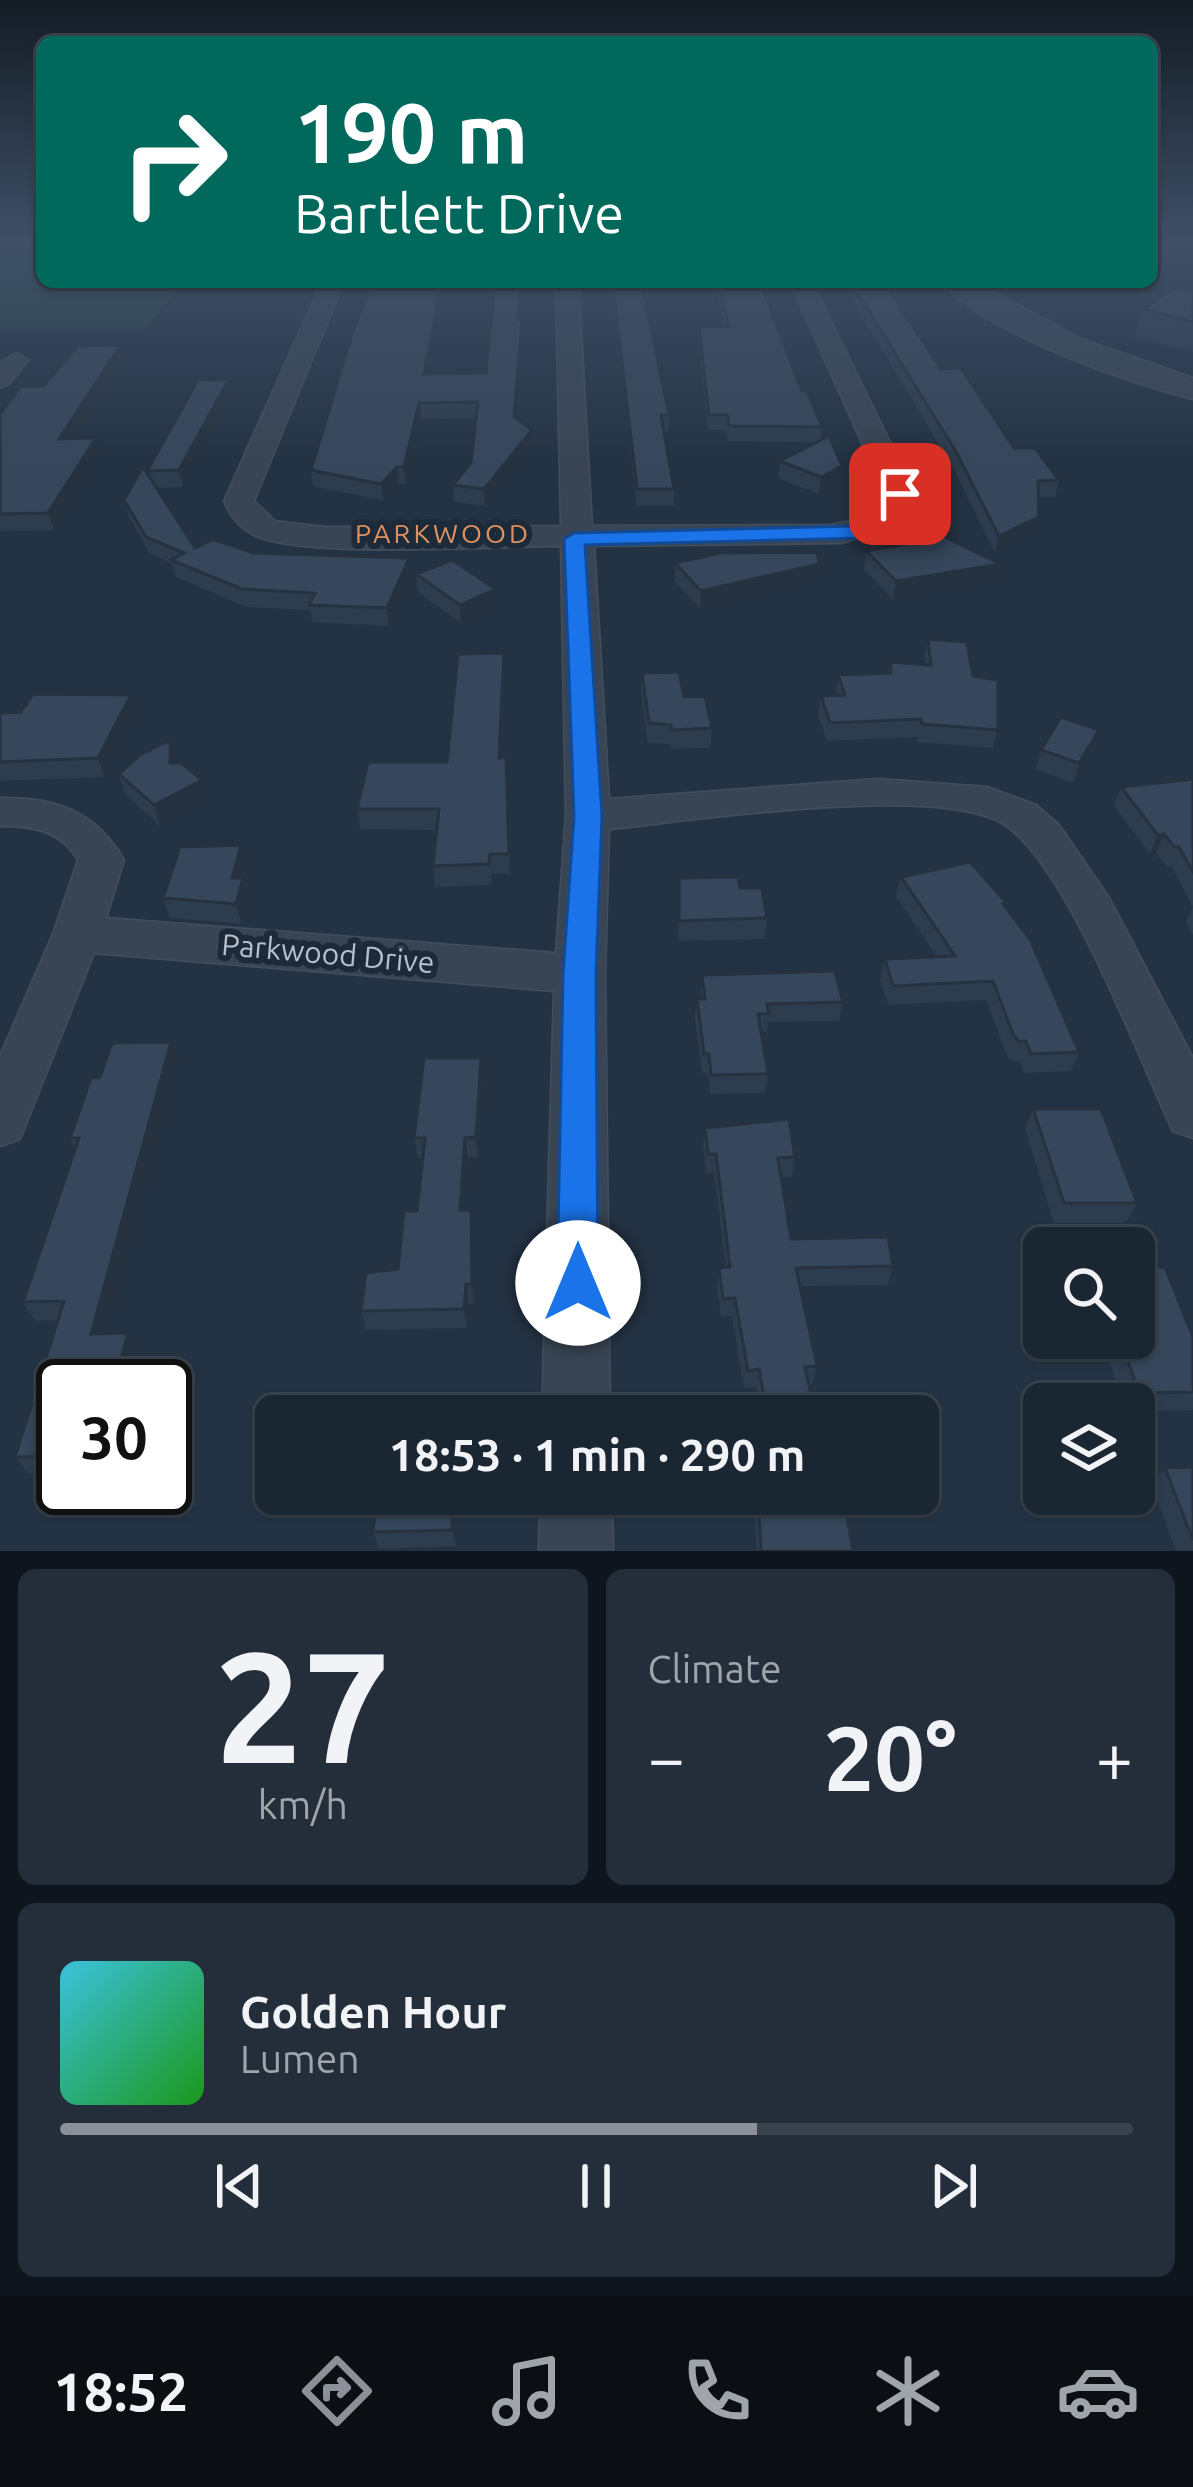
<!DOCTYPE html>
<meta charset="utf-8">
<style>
body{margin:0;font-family:Ubuntu,sans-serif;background:#242e3b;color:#f1f3f6;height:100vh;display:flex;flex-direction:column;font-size:45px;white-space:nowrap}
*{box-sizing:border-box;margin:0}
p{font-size:39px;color:#a0a5ac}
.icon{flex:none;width:66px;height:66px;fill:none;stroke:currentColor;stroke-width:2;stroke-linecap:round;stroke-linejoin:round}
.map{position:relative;height:1551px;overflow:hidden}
.sheet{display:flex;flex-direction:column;gap:18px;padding:18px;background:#0f151c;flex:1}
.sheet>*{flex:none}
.hud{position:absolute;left:36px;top:36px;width:1122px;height:252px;border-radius:18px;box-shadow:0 3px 9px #0004,0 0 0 3px #39434e;background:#00695c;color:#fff;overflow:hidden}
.buttons{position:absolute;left:1023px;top:1227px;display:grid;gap:24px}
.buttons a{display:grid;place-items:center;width:132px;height:132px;border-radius:18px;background:#1b2633;box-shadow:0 3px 9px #0004,0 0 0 3px #39434e;font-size:60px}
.speed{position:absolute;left:36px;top:1359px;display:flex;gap:24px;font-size:60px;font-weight:700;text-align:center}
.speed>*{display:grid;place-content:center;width:156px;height:156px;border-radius:50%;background:#1b2633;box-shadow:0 3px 9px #0004,0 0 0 3px #39434e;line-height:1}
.speed .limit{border:6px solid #111;border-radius:18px;background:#fff;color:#111}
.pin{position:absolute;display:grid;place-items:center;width:102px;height:102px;color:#fff;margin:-51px;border-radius:24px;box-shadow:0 6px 18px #0006}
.me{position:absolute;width:132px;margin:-66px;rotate:0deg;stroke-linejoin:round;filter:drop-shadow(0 0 9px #0008)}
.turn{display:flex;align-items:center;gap:42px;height:252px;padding:0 60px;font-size:54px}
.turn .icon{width:156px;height:156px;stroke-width:2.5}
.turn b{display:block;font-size:84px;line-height:102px}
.big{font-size:90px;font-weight:700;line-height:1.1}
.sheet .tile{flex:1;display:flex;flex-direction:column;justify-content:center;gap:18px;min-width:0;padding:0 42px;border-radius:18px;background:#242e3b}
.sheet .dial{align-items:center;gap:0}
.dial b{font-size:156px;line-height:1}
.song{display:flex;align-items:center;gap:36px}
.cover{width:144px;height:144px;border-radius:18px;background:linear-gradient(135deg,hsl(190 70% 55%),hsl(120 70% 35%))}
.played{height:12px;border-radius:6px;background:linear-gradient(90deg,#8c9099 65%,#39434e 65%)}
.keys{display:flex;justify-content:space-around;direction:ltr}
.heat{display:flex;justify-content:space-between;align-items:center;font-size:66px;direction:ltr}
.sheet .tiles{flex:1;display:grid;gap:18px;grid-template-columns:1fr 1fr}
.tile:last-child{grid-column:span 2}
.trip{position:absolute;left:255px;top:1395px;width:684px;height:120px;border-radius:18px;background:#1b2633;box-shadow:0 3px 9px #0004,0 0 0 3px #39434e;font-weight:700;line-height:120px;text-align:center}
.dock{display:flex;height:192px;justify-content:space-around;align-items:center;background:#0b0f14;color:#a0a5ac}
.dock .icon{width:84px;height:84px}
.dock .on{color:#8c9099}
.dock b{font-size:54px;color:#f1f3f6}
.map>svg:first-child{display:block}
.green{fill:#264345}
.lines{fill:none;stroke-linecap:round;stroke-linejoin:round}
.minor-casing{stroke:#434e5d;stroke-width:3}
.tertiary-casing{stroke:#434e5d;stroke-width:3}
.minor{fill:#394554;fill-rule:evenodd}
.tertiary{fill:#394554;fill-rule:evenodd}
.wall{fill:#2e3d4e}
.shaded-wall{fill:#263240}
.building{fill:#36475b;stroke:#263240;stroke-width:3}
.route{fill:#1a73e8;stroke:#114b97;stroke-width:3}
.labels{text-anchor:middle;stroke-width:12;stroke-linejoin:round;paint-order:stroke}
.far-neighbourhood-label{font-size:27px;letter-spacing:3px;fill:#df925f;stroke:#1d2a39}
.street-label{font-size:30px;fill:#b6c0cd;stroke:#1d2a39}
</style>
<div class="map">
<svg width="1193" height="1551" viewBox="0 0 1193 1551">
<rect width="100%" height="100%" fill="#243344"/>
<path class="green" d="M0 244H42V282H185L145 329H0Z"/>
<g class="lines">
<defs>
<g id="minor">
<path d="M322 282H344L254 501 275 521 324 527 561 526 556 282H578L592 526 830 525 861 519 885 494 790 282H812L915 494 891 527 842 543 594 546 609 799 878 779 987 787 1036 805 1059 825 1108 896 1193 1058V1138L1173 1131C1137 1055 1071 875 1008 827 947 781 690 821 609 829L605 974 610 1416H542L554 991 94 953 20 1139 0 1146V1056L53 934 78 860C60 830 33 826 0 826V798C55 797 96 811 124 860L106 918 556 953 566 816 561 546C499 546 301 559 254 535 239 528 230 516 224 501Z"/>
<path d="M16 353 28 360 9 384 0 387V363Z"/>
<path d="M540 1494H612L613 1551H539Z"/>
</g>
<path id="tertiary" d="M942 282H975L1081 339 1193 378V399C1128 383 984 333 942 282Z"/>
</defs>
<use href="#minor" class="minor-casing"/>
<use href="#tertiary" class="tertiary-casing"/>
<use href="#minor" class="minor"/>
<use href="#tertiary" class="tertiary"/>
</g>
<g class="wall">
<path d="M372 282H445L429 374 486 373 495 282H521L519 321 523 335 516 418 532 430 533 446 485 506 454 502 453 485 471 463 476 418 421 419 406 484H399L383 500 313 486 311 470Z"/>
<path d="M713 282H760L802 391 822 427 820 440 842 466 839 483 819 494 778 478 780 461 817 442 728 441 726 430H708L698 340 699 327 725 326Z"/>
<path d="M841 282H907L906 289H889L941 369 1014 448 1059 480 1055 497H1038L1034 534 995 553 952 466Z"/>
<path d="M613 286 669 415 668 431H664L674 489V506H637L613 300Z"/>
<path d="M1193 291V352L1135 337 1143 309Z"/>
<path d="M121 345 124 360 75 438 100 454 54 530 0 531V414L43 386Z"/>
<path d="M232 394 183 487 156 488 195 548 253 553 409 558 411 575 389 626 312 622 310 610 246 607 176 577 172 563 150 554 129 517 124 500 148 475 147 471Z"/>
<path d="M866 551 997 582 893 600 864 569Z"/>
<path d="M675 563 816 583 700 609 675 581Z"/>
<path d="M416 574 497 608 461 623 418 592Z"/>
<path d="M928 639 973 676 998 730 993 748 918 742 917 737 827 741 818 714 821 696 836 695 838 675 888 673 890 662 925 664 924 657Z"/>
<path d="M506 672 501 758 506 757 510 874H492L491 885 435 887 433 866 437 830 360 829 357 809 447 762Z"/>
<path d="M642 673 684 697 712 728 710 748 670 749V744L648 743 641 692Z"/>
<path d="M0 713H137L104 777 0 781Z"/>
<path d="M1041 750H1092L1073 783 1035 769Z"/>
<path d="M176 760V763L202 780 207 801 160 826 125 794 119 774Z"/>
<path d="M1193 779V907L1171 866H1166L1156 853 1150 854 1114 806 1121 787Z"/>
<path d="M246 865 243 878 248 898 242 924 170 918 163 898Z"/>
<path d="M901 877 1005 907 1079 1052 1071 1071 1024 1073 1019 1061H1012L1006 1053 986 1000 888 1005 880 979 885 959 937 957 896 896Z"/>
<path d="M679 878 740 888 767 918 765 939 678 941Z"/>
<path d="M1193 907V935L1186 922Z"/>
<path d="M702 975 843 1002 839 1021 768 1022 767 1032H761L768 1074 765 1093 710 1094 708 1073H702L695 1018 697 999H701Z"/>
<path d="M179 1062 107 1333H128L138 1352 129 1386H63V1473L29 1474 15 1457 58 1320 35 1321 23 1302 75 1149 70 1138 100 1077Z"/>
<path d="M484 1078 478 1157 468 1158 464 1210 473 1230 474 1304H469L467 1328 366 1330 361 1311 398 1269 417 1211 423 1158H418L414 1138Z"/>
<path d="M1033 1109 1137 1203 1126 1223H1054L1025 1129Z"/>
<path d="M705 1128 795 1157 792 1177H781L791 1239 893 1266 888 1285 800 1286 817 1366 812 1384H808L812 1400 808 1416H761L756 1387 744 1388 732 1316 721 1317 717 1287 719 1268H726L714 1173H706L703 1147Z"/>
<path d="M1193 1337V1410L1134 1411V1404H1124L1102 1338Z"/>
<path d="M1193 1467V1551H1176L1152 1485 1165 1468Z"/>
<path d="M461 1494V1518H457L456 1546 379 1549 373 1532Z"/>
<path d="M753 1494H794V1499L853 1551H757Z"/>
</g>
<g class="shaded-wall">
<path d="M442 282H445L426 389 424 374Z"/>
<path d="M522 321 523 335 515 432 514 416Z"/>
<path d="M121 345 124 360 64 455 59 439Z"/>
<path d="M229 379 232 394 183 487 179 470Z"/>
<path d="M419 403 421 419 406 484 404 467Z"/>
<path d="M532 430 533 446 485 506 484 489Z"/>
<path d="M96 438 100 454 54 530 48 513Z"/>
<path d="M842 466 839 483 819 494 821 477Z"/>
<path d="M397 467 399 484 383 500 381 484Z"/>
<path d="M1039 517 1034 534 995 553 999 536Z"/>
<path d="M409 558 411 575 389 626 387 608Z"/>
<path d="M819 564 816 583 700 609 701 591Z"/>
<path d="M1001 564 997 582 893 600 896 581Z"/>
<path d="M496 589 497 608 461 623 460 605Z"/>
<path d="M504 653 506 672 500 778 499 758Z"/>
<path d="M131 695 137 713 104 777 98 758Z"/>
<path d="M1099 730 1092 750 1073 783 1079 763Z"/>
<path d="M170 740 176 760V783L170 763Z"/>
<path d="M202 780 207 801 160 826 154 805Z"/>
<path d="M1164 834 1156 853 1150 854 1158 835Z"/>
<path d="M241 845 246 865 237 899 232 878Z"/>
<path d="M243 878 248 898 242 924 236 904Z"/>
<path d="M171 1042 179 1062 102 1353 91 1334Z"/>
<path d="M481 1058 484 1078 478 1157 476 1137Z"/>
<path d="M465 1138 468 1158 463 1230 460 1210Z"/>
<path d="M471 1210 473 1230 474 1304 472 1285Z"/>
<path d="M466 1284 469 1304 467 1328 464 1309Z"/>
<path d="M128 1333 138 1352 129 1386H114Z"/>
<path d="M453 1502 457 1518 456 1546 452 1530Z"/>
</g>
<g class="building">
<path d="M372 282H442L424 374 486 373 495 282H520L518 321H522L514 416 532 430 484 489 453 485 471 463 478 402 419 403 404 467H397L381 484 311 470 351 337Z"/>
<path d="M717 282H760L802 391H807L822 427 729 426 727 415H709L699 327 729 326Z"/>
<path d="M851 282H884L941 369 961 368 1014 448H1035L1059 480 1038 481 1039 517 999 536 955 450Z"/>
<path d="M613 286H642L669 415H661L674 489H637Z"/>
<path d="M1176 287 1193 291V322L1143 309Z"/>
<path d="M121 345 59 439 96 438 48 513 0 514V414L21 386H43L78 346Z"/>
<path d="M229 379 179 470 147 471 198 380Z"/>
<path d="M829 436 842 466 821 477 780 461Z"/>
<path d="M143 467 195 548 213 539 253 553 409 558 387 608 309 605 315 593 242 589 171 560 184 553 146 537 124 500Z"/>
<path d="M934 532 1001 564 896 581 866 551 906 544Z"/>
<path d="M817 552 819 564 701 591 675 563 721 553Z"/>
<path d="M452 560 496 589 460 605 416 574Z"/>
<path d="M928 639 967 642 973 676 998 680V730L922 724 921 719 830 723 821 696 845 695 838 675 891 673 890 662 931 665Z"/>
<path d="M504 653 499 758 506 757 509 854H490L489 864 433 866 439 809H357L368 762H447L458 654Z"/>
<path d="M679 672 684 697 705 696 712 728 671 730V725L649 723 642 673Z"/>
<path d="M33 694 131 695 98 758 0 762V713L21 712Z"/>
<path d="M1061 717 1099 730 1079 763 1041 750Z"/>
<path d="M170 740V763H181L202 780 154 805 119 774 140 755Z"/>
<path d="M1193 779V872L1179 847H1174L1164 834 1158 835 1121 787Z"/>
<path d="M241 845 232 878H243L236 904 163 898 180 847Z"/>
<path d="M970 862 1007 903 1003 904 1030 939 1079 1052 1031 1054 1026 1041 1019 1042 1013 1034 993 981 893 986 885 959 955 956 901 877Z"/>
<path d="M738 877 740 888H762L767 918 679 921V878Z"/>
<path d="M835 971 843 1002 767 1004 769 1014H758L768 1074 711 1075 709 1054H704L697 999H705L702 975Z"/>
<path d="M171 1042 91 1334 128 1333 114 1386H63V1456L15 1457 64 1301 23 1302 79 1138H70L91 1078 100 1077 112 1043Z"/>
<path d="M424 1058H481L476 1137 465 1138 460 1210H471L472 1285 466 1284 464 1309 361 1311 366 1273 398 1269 404 1211H417L425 1138H414Z"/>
<path d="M1033 1109H1101L1137 1203H1064Z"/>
<path d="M789 1119 795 1157 778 1158 791 1239 888 1237 893 1266 796 1268 817 1366 805 1367 812 1400 765 1404 759 1369 748 1371 735 1298 723 1299 719 1268 730 1267 716 1154H708L705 1128Z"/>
<path d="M1165 1267 1193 1337V1392L1139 1393 1120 1338H1134V1268Z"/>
<path d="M458 1403V1416H384L385 1406Z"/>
<path d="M1193 1467V1540L1165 1468Z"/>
<path d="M377 1494H458V1502H453L452 1530 373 1532Z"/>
<path d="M758 1494H794V1499L844 1498 853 1551H761Z"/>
</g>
<linearGradient id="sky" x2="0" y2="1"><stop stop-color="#141c25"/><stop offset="0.53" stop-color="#3f5067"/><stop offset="1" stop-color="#3f5067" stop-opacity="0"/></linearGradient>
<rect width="1193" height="461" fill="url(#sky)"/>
<path class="route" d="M900 488 910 494 898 515 861 538 585 545 602 816 596 974 598 1283 592 1297 578 1303 563 1297 557 1283 563 974 574 816 564 539 574 533 856 526Z"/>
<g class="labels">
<g class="far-neighbourhood-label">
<text x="443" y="543">PARKWOOD</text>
</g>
<g class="street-label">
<text transform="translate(328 954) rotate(5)" y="10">Parkwood Drive</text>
</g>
</g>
</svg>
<div class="buttons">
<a><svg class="icon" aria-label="search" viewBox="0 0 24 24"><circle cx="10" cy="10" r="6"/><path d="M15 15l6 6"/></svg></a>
<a><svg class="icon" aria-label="layers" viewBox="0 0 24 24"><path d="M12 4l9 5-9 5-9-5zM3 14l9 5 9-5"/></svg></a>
</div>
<div class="speed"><div class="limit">30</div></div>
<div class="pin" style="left:900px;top:494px;background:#d93025"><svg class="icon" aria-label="arrive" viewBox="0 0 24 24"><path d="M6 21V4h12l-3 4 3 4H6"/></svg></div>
<svg class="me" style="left:578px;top:1283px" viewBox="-20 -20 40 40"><circle r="19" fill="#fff"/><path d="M0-13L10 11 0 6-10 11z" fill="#1a73e8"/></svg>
<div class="trip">18:53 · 1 min · 290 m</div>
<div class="hud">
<div class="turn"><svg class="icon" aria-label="right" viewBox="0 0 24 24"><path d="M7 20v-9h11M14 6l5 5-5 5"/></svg><div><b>190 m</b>Bartlett Drive</div></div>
</div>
</div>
<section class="sheet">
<div class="tiles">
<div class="tile dial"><b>27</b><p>km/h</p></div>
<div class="tile"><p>Climate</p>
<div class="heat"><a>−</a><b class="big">20°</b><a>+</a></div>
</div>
<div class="tile">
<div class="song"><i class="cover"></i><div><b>Golden Hour</b><p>Lumen</p></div></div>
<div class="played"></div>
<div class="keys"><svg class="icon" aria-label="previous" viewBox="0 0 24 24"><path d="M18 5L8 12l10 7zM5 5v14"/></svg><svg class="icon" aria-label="pause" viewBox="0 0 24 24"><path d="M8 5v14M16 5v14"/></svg><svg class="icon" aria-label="next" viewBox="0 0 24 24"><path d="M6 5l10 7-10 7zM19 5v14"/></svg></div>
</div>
</div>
</section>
<nav class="dock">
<b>18:52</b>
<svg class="icon on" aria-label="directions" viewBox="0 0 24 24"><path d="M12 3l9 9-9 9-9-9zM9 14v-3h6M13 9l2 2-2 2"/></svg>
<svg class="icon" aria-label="music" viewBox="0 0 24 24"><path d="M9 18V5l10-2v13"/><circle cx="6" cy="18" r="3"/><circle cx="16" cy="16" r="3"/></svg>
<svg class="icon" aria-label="phone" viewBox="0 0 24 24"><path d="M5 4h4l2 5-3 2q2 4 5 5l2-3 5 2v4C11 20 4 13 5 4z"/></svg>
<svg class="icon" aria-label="climate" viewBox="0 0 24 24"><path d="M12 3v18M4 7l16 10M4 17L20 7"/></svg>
<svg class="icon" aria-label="car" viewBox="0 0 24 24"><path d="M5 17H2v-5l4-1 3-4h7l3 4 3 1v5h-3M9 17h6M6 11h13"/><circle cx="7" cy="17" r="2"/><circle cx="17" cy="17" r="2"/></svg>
</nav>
